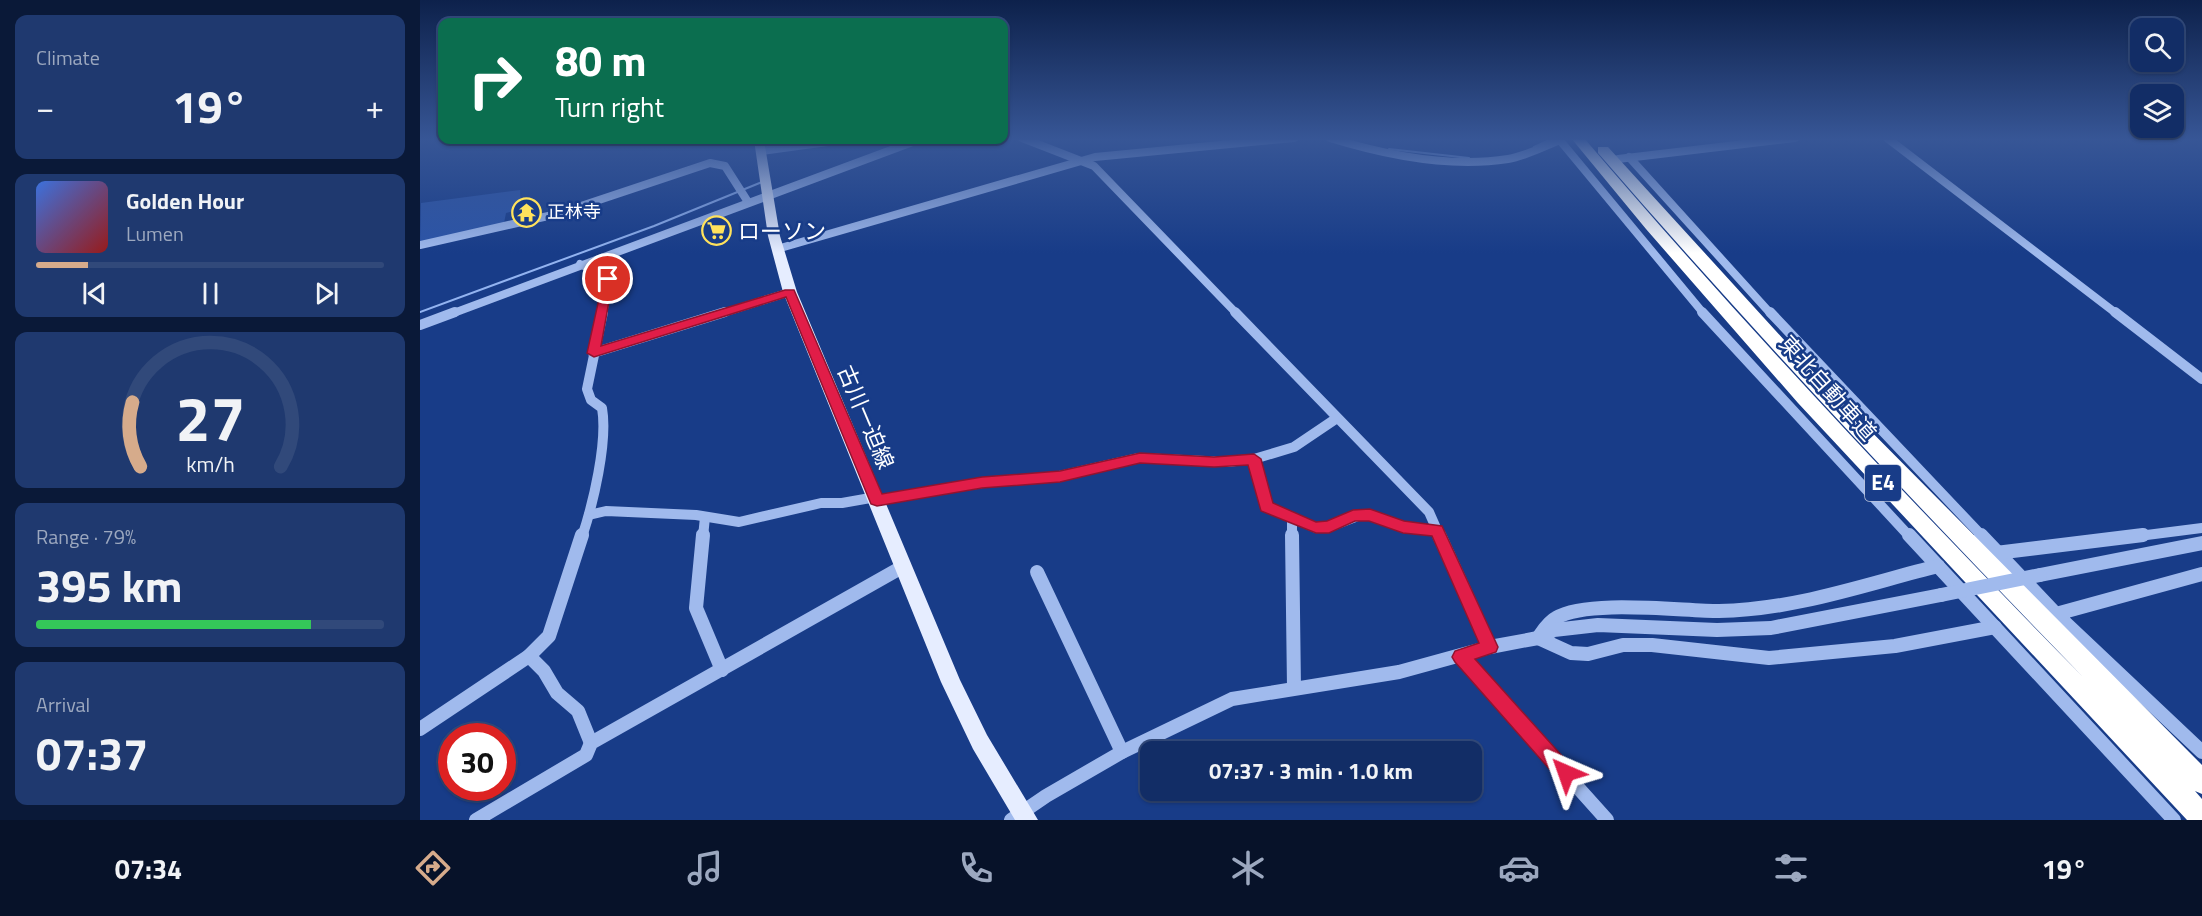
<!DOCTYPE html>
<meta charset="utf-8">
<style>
body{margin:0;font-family:"Titillium Web","Noto Sans JP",sans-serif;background:#1f396f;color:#f1f3f6;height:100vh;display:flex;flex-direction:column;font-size:22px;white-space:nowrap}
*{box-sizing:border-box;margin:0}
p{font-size:20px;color:#9ca8bf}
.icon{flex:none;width:33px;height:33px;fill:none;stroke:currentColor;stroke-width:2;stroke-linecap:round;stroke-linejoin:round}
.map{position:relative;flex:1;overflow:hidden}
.drawer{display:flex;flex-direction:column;gap:15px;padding:15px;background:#0a1938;width:420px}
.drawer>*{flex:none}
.top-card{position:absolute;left:18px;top:18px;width:570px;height:126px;border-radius:12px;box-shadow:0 2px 4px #0004,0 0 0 2px #31497a;background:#0b6e4f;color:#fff;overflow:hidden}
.fabs{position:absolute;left:1710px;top:18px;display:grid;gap:12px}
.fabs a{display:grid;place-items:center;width:54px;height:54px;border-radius:12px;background:#122d66;box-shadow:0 2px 4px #0004,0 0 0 2px #31497a;font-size:30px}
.speed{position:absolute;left:18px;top:723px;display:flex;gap:12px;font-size:30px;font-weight:700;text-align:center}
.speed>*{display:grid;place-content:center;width:78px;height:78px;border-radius:50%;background:#122d66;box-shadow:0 2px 4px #0004,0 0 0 2px #31497a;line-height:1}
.speed .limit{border:9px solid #d22;background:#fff;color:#111}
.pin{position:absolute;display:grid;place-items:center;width:51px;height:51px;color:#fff;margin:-26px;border:3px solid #fff;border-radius:50%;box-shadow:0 2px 6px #0007}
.me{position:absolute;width:66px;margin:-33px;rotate:317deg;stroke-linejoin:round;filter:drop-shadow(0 0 4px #0008)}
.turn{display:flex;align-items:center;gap:21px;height:126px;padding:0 18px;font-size:27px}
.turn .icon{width:78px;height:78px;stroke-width:2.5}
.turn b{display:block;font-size:42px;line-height:51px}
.big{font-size:45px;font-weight:700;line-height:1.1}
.drawer .card{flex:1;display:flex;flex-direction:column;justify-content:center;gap:9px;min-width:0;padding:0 21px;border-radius:12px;background:#1f396f}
.drawer .dial{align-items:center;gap:0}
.dial svg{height:156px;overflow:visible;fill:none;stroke:#31497a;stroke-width:7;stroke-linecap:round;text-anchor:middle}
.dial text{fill:#f1f3f6;stroke:none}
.song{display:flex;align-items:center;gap:18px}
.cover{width:72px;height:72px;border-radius:9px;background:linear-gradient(135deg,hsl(220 70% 55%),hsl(0 70% 35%))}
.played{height:6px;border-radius:3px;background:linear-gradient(90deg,#d6ab8b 15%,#31497a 15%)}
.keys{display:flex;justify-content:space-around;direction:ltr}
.heat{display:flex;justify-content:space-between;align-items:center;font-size:33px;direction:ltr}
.charge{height:9px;border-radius:4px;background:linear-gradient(90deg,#34c759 79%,#31497a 0)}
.trip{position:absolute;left:720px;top:741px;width:342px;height:60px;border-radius:12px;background:#122d66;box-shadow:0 2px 4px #0004,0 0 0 2px #31497a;font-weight:700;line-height:60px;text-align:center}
.menu{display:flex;height:96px;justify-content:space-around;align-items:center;background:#071229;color:#9ca8bf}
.menu .icon{width:42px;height:42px}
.menu .selected{color:#d6ab8b}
.menu b{font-size:27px;color:#f1f3f6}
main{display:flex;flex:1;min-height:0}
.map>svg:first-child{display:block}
.green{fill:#2b54a7}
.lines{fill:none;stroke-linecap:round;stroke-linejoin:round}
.stream{stroke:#92b3f0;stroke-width:2}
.minor-far2{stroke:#a0baed;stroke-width:8}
.minor-far1{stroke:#a0baed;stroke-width:10}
.minor{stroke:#a0baed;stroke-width:14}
.major{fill:#e6edff;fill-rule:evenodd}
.highway{fill:#fff;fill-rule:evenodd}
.minor-bridge{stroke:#a0baed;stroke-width:14}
.route{fill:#e11d48;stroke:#92132f;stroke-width:1.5}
.labels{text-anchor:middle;stroke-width:5;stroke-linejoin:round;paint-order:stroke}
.far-poi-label{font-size:18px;fill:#fff;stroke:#183c88;text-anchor:start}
.shield{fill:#183c88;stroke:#bac4db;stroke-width:1.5}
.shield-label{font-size:21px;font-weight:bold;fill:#fff}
.poi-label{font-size:22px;fill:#fff;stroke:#183c88;text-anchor:start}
.street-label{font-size:22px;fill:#fff;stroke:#183c88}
</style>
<main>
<section class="drawer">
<div class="card"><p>Climate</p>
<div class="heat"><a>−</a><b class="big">19°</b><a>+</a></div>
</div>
<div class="card">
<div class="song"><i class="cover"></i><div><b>Golden Hour</b><p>Lumen</p></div></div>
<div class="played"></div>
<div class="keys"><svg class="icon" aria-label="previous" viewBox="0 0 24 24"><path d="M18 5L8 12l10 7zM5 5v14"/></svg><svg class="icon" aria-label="pause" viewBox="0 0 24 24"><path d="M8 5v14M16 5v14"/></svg><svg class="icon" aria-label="next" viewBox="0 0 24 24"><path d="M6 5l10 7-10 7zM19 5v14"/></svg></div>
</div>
<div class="card dial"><svg viewBox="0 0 100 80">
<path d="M14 69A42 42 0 1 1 86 69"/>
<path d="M14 69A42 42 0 0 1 10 36" stroke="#d6ab8b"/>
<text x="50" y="56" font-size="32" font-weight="700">27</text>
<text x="50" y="72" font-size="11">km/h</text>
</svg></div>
<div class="card"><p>Range · 79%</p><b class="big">395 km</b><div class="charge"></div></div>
<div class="card"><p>Arrival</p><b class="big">07:37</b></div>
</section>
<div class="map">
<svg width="1782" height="820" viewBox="0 0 1782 820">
<rect width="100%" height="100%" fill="#183c88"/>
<path class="green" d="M100 190 101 209 86 213 84 223 0 242 1 203Z"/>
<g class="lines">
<g class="stream">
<path d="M1302 138 1330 139"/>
<path d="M1114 147 1134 138"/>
<path d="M969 149 1049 158"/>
<path d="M0 312 234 226 342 182"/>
</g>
<g class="minor-far2">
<path d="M602 138 674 166 817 314"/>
<path d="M910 138C965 155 1031 168 1088 159 1106 156 1123 147 1140 140"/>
<path d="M1138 138 1284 314"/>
<path d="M1467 138 1697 314"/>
<path d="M341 151 422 140"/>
<path d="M1209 157 1351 314"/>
<path d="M1198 159 1375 138"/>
<path d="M0 245 137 214 290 163 305 166 328 202"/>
<path d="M357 249 675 157 874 138"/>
<path d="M160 264 184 276 189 282 183 314"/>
<path d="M31 314 498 140"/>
<path d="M300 314 370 292"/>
</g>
<g class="minor-far1">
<path d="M815 312 1009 512 1020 537"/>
<path d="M1282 312 1490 537"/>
<path d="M1350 312 1563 537"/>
<path d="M1695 312 1782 379"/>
<path d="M0 325 35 312"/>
<path d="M173 353 305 312"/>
<path d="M834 459 846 507 896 528 909 527 943 514 983 527 1017 531"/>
<path d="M457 500 562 483 640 476 719 458 807 462 834 459 874 447 917 418"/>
<path d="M169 515 186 511 276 515 319 522 401 503H422L456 497"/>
<path d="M872 519V537"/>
<path d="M162 537C173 504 188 442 182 408L171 400 167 389 183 312"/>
<path d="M283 537 285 517"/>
<path d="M1711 537 1782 528"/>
</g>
<g class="minor">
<path d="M283 535 276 608 302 670"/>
<path d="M872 535 874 688"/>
<path d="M1019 535 1070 647"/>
<path d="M1489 535 1754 820"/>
<path d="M1561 535 1636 614"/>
<path d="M1576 553 1723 535"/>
<path d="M1518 566C1446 584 1374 610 1299 611 1261 611 1167 599 1136 618 1128 622 1123 631 1118 638L1151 653 1168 654 1203 645H1232L1349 658 1475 646 1575 627"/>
<path d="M617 572 702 752"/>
<path d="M1782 574 1636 614 1782 752"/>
<path d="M1620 575 1782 543"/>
<path d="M109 656 124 671 137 693 158 711 171 743"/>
<path d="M1041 657 1187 820"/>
<path d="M0 729 109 656 129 636 162 535"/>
<path d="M56 820 166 755 171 743 484 566"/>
<path d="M591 820 626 796 702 752 812 699 979 672 1070 647 1118 638 1134 630 1178 625 1297 630 1351 628 1521 595"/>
</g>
<path class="major" d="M334 140H344L360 236 377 292 540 680 567 735 618 820H595L553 749 521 682 363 292 348 236Z"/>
<path class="highway" d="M1151 138H1164C1323 324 1491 502 1663 677 1497 506 1334 333 1178 153V147H1188L1408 388 1782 765V794L1775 791 1782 799V820H1767L1378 403 1226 229Z"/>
<path class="minor-bridge" d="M1521 595 1620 575"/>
</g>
<linearGradient id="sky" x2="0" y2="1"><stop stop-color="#0d214b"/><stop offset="0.55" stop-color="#375696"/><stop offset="1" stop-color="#375696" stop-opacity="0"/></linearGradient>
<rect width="1782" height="253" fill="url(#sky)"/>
<path class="route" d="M184 276 193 279 181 346 365 290H374L462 494 562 477 640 471 720 453 794 457 834 454 841 459 853 503 896 522 907 521 933 510 950 509 984 521 1022 526 1078 647 1076 652 1055 659 1152 767 1155 773 1152 780 1146 783 1139 780 1035 662 1032 657 1035 651 1059 643 1012 536 983 533 949 521H935L909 533H896L841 511 828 465 794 467 720 463 640 482 562 488 457 506 451 504 366 297 174 357 167 353Z"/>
<defs>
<symbol id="temple-ring" viewBox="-11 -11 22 22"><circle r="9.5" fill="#183c88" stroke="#ffe25c" stroke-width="1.5"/><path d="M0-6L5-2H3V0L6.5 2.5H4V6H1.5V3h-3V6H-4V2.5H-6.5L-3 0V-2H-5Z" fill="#ffe25c"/></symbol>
<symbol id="supermarket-ring" viewBox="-11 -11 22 22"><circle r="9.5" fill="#183c88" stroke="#ffe25c" stroke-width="1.5"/><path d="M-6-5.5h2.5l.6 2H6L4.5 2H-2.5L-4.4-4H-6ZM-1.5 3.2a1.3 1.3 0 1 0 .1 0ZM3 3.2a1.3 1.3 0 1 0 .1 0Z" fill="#ffe25c"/></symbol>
</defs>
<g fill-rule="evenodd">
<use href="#temple-ring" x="90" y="196" width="33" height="33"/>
<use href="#supermarket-ring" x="280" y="214" width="33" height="33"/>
</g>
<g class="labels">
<g class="far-poi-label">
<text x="127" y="218">正林寺</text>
</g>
<rect class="shield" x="1445" y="465" width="36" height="36" rx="4.5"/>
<g class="shield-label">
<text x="1463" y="490">E4</text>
</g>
<g class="poi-label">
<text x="318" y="239">ローソン</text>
</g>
<g class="street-label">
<text transform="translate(1408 388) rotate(48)" y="8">東北自動車道</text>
<text transform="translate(446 417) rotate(67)" y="8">古川一迫線</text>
</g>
</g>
</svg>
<div class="fabs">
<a><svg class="icon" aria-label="search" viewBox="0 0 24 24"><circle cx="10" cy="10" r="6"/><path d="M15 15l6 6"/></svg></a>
<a><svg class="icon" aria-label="layers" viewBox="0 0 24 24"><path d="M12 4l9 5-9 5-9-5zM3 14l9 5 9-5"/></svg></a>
</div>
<div class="speed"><div class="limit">30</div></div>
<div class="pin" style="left:188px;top:279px;background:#d93025"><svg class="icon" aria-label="arrive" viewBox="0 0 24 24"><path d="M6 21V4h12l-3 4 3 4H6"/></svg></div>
<svg class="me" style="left:1146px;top:773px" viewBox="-20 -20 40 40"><path d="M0-17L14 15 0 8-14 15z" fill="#e11d48" stroke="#fff" stroke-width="4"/></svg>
<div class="trip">07:37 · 3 min · 1.0 km</div>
<div class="top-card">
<div class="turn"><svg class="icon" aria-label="right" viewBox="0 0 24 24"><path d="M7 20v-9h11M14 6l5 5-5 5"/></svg><div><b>80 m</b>Turn right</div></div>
</div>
</div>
</main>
<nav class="menu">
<b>07:34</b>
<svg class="icon selected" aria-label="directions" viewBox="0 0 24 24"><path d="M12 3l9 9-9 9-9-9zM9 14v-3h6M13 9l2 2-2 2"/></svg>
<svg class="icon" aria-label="music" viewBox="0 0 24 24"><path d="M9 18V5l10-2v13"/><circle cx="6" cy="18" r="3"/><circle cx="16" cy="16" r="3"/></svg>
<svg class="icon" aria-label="phone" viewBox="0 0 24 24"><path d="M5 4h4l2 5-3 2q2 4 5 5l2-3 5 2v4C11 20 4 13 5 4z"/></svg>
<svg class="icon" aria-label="climate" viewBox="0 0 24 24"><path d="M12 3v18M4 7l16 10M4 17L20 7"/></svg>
<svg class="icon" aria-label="car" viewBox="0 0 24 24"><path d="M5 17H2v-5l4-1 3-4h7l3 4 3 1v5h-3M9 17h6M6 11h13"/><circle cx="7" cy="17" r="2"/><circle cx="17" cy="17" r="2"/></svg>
<svg class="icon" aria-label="filters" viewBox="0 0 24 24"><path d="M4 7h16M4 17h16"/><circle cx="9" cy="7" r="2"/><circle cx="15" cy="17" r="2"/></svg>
<b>19°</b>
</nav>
